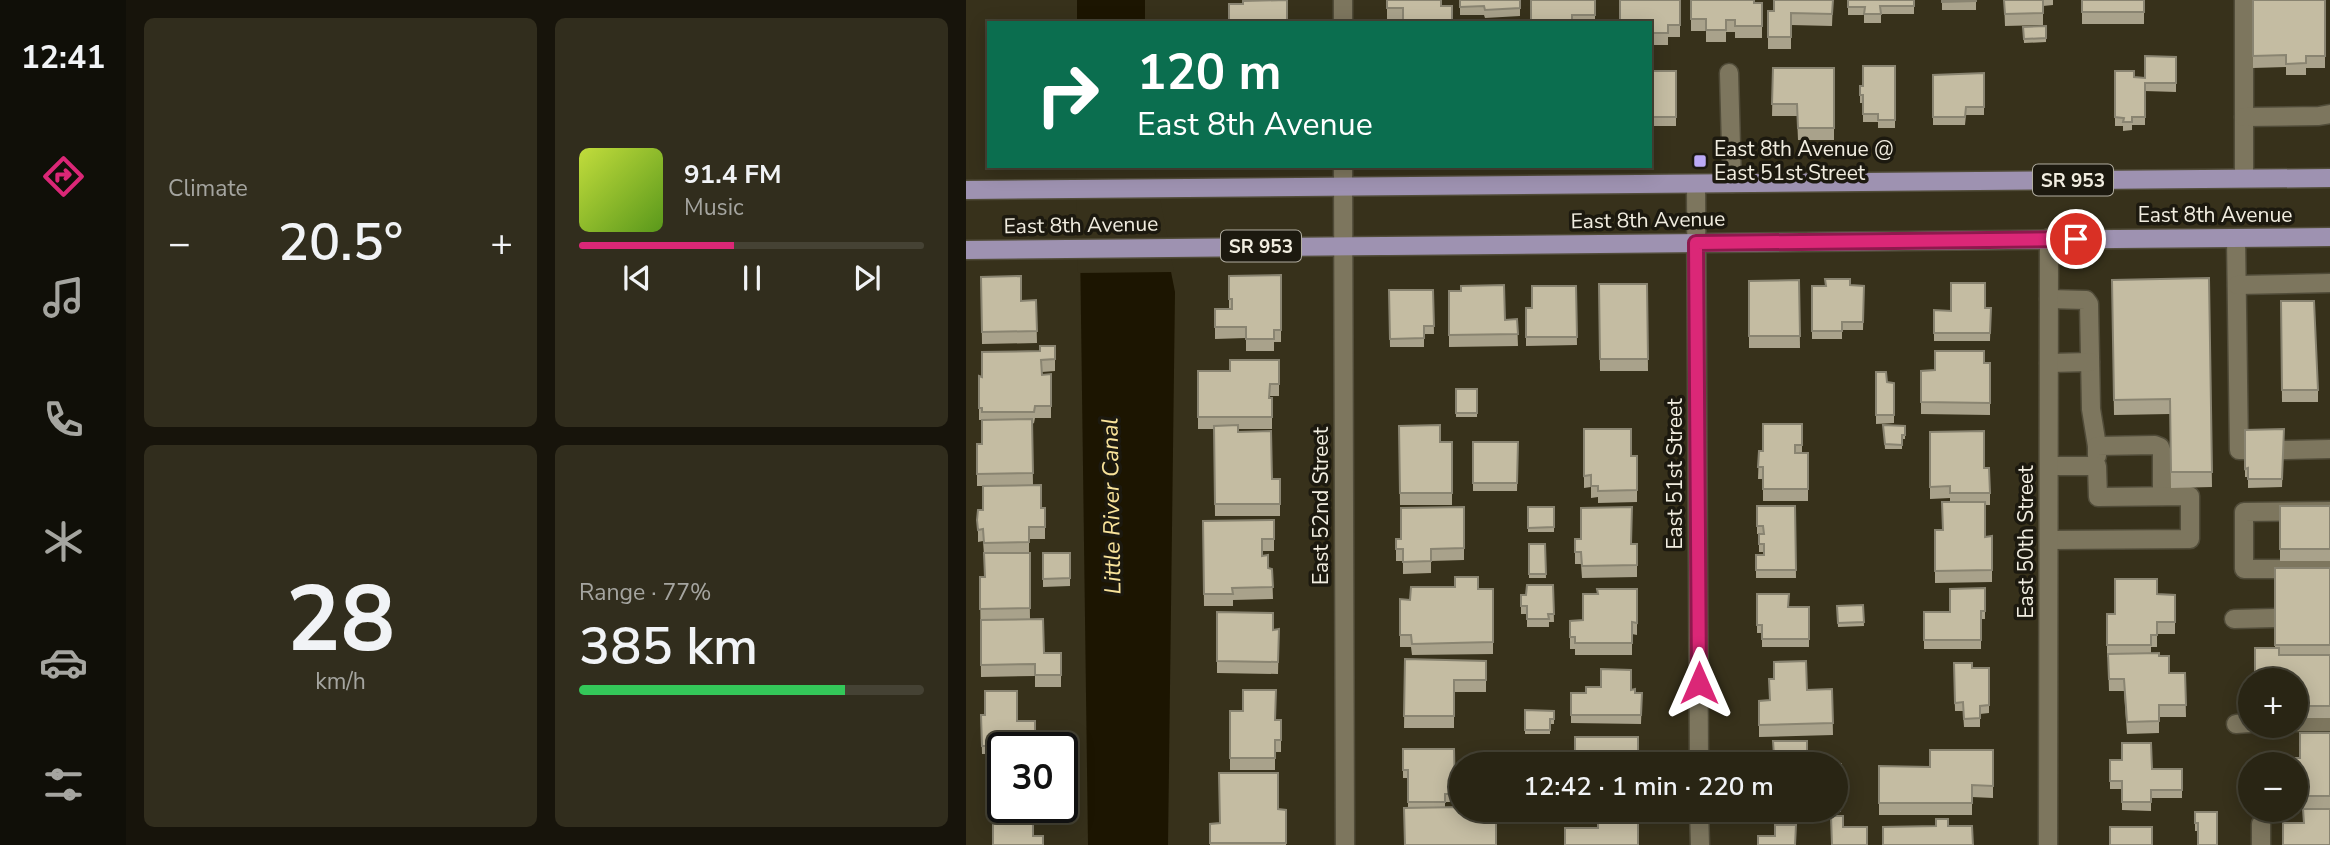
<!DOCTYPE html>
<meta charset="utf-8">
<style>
body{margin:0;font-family:"Nunito Sans",sans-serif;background:#312d1d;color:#f1f3f6;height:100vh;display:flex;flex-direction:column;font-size:26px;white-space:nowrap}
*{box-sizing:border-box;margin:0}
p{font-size:23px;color:#a5a5a0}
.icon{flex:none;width:38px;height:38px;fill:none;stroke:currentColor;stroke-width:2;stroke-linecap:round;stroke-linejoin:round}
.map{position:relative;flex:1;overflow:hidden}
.drawer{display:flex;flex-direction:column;gap:18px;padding:18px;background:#17140b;width:840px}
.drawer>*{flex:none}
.guide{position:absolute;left:21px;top:21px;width:665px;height:147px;border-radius:0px;box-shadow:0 4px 18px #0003,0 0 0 2px #454234;background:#0b6e4f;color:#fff;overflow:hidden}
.buttons{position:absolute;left:1272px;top:668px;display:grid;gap:14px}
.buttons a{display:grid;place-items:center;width:70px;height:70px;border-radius:50%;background:#292514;box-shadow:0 4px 18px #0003,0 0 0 2px #454234;font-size:35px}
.speed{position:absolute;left:21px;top:732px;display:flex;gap:14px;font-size:35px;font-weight:700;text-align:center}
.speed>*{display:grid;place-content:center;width:91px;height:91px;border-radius:50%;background:#292514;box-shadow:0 4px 18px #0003,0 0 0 2px #454234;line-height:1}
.speed .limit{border:4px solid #111;border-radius:10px;background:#fff;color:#111}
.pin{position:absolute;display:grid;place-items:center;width:60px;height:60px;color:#fff;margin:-30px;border:4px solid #fff;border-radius:50%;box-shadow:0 2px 7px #0007}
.me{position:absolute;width:77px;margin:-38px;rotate:0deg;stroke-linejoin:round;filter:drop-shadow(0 0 5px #0008)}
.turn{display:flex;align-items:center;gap:24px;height:147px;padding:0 35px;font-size:32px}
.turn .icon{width:91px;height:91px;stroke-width:2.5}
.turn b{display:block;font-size:49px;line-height:60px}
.big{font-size:52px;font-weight:600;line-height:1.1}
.drawer .card{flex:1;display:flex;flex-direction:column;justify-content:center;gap:10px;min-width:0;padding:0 24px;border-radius:10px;background:#312d1d}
.drawer .dial{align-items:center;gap:0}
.dial b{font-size:91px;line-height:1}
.song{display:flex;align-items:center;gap:21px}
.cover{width:84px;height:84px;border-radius:10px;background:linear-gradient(135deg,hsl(70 70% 55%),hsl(90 70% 35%))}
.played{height:7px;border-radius:4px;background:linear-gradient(90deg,#db2777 45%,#454234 45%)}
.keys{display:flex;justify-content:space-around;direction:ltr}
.heat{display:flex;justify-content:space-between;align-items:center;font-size:38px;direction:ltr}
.charge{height:10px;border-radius:5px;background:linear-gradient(90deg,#34c759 77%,#454234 0)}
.drawer .tiles{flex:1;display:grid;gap:18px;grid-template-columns:repeat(2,1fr)}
.trip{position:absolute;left:483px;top:752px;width:399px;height:70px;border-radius:35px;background:#292514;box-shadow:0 4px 18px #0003,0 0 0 2px #454234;font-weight:600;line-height:70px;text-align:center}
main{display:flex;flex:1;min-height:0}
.tab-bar{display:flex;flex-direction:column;width:126px;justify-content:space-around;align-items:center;background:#100f08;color:#a5a5a0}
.tab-bar .icon{width:49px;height:49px}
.tab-bar .selected{color:#db2777}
.tab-bar b{font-size:32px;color:#f1f3f6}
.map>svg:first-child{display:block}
.water{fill:#1c1501}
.pier{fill:#37311b}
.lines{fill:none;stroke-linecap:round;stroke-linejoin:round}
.minor-casing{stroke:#514c39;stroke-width:21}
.major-casing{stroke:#514c39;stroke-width:21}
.minor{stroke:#7d765e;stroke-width:18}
.major{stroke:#9e92b1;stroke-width:18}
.wall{fill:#a9a28b}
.building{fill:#c4bca2;stroke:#898471;stroke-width:2}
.route-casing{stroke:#8e194d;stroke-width:18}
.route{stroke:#db2777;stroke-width:12}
.poi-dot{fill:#bcaaf6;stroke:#1c190f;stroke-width:2.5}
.labels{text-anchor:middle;stroke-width:7;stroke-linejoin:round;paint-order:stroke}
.shield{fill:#1c190f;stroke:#b1ada1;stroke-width:2}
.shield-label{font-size:19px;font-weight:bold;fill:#f1ede0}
.poi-label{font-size:21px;fill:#f1ede0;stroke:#1c190f;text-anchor:start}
.street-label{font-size:21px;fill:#f1ede0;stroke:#1c190f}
.water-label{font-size:23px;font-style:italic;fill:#f9e39a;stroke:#1c190f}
</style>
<main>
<nav class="tab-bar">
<b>12:41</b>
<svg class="icon selected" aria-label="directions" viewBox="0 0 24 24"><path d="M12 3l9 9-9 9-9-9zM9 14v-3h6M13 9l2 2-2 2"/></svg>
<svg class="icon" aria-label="music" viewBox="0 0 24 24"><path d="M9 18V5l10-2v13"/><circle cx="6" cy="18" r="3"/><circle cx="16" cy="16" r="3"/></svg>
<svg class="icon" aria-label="phone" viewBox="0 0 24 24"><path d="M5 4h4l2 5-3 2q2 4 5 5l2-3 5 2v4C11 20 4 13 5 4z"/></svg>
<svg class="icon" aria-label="climate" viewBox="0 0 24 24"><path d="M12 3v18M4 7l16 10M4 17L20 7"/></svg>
<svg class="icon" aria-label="car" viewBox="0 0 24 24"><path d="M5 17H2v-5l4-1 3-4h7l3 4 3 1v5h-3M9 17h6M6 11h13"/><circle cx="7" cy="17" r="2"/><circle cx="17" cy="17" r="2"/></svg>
<svg class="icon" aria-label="filters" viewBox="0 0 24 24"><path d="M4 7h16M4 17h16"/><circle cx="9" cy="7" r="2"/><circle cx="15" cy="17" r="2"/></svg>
</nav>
<section class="drawer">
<div class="tiles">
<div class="card"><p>Climate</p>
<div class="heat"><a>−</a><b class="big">20.5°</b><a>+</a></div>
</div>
<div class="card">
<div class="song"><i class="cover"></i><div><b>91.4 FM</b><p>Music</p></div></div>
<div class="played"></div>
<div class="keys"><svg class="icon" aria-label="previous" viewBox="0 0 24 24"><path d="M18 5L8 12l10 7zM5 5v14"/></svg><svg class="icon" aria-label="pause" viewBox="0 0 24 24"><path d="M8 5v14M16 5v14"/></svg><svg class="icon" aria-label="next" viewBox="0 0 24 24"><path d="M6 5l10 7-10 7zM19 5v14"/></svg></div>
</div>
<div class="card dial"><b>28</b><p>km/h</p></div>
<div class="card"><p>Range · 77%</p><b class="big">385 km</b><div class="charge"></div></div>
</div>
</section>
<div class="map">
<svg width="1364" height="845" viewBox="0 0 1364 845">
<rect width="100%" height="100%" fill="#37311b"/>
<g class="water">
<rect x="111" y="0" width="68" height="23"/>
<path d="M113 166H184L209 292 202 845H122Z"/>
</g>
<path class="pier" d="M110 166H188L208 272 112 273Z"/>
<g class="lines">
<defs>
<g id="minor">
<path d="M377 0V23"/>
<path d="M1278 0V178"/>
<path d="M763 73 766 183"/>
<path d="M1278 117 1353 116 1364 114"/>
<path d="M377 166 379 845"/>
<path d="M730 184 733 765"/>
<path d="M1270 239 1273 450H1279"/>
<path d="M1271 285 1364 283"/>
<path d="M1083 299 1120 300 1123 304 1125 409 1131 446"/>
<path d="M1083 363 1124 362"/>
<path d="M1318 450 1364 449"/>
<path d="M1131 456V446L1189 445 1194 447 1196 453V496"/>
<path d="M1364 511 1278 512V569H1364"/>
<path d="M1083 540 1224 539V496L1132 497 1131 466H1083"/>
<path d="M1268 619 1309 618"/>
<path d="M1330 722H1364"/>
<path d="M1270 724 1284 723"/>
<path d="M733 810 734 845"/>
<path d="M1082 845 1083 238"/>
<path d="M1295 845V824"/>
</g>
<g id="major">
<path d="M0 190 1364 178"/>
<path d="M0 250 1364 237"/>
</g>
</defs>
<use href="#minor" class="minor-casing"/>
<use href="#major" class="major-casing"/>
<use href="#minor" class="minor"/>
<use href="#major" class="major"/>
</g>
<g class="wall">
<path d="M421 0 475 6H486V23H437V20H421Z"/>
<path d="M494 0H554V16L519 18 518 15H494Z"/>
<path d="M629 0V23H565Z"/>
<path d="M714 0V37H702V45H684V23Z"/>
<path d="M725 0 796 3V38H769V32H760V42H740V31H725Z"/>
<path d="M867 0 866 26 825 25V49H802V11H808Z"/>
<path d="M882 0H948V14H915V23H898V15H882Z"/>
<rect x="976" y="0" width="34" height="10"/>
<path d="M1038 0H1087V5L1077 6V25L1039 26Z"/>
<rect x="1116" y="0" width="62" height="24"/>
<path d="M1287 0H1359V68H1340V75H1320V67L1287 68Z"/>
<path d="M1080 26V42L1058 43 1057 27Z"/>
<path d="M1210 57V92L1179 91V125H1166V130L1157 131V126H1149V71L1168 77 1179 78Z"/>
<path d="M929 66V128H912V122H897V103H894V86H897Z"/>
<path d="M807 68H868V140H832L831 116H806Z"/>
<rect x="684" y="71" width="26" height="55"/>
<path d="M1018 73V115H1000L999 125H967V75Z"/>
<path d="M315 275V342H308V351H280V338L249 339V309H263V276Z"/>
<path d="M15 277 55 301 70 300 71 343 16 344Z"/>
<path d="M1243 278 1246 487 1205 488 1204 414 1148 415 1146 280Z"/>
<path d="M833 280 834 348H783V281Z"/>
<path d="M633 284H681L682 371H634Z"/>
<path d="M610 286 611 345 560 346V308H566Z"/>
<path d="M846 286H898L897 330H876V339H846Z"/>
<path d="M423 290H467L468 334H458V347H424Z"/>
<path d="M483 291 539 320 551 319 552 346 483 347Z"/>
<path d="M1315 301 1352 390V402H1316Z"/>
<path d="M1019 308H1025L1024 341H968V310L985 311Z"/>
<path d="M89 346V371L76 372V375L85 374V418H69L68 423 66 424 67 485 75 508H79V539H63V553L64 619 78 653H95V687H69V676L15 677 14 577H18V555L17 541 12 542V510H17V486H11V444H16V420H13V376L16 377Z"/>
<path d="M313 360V396H304V398H306V429H272V432L306 479H314V516H249L248 429H232V371H264Z"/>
<path d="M1018 363H1024V415L955 414V371L969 370Z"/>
<path d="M910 372 921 382 928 383V423L910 424Z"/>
<rect x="490" y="389" width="21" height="28"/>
<path d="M836 424V453H842V501H797V479H792L793 451H797Z"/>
<path d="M917 425 939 426V439H936V449H919Z"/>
<path d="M433 426 474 442H486V505H434Z"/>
<path d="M618 429 665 456H671V502L632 503V497L625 498V487L618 488Z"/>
<path d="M1318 429 1316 487 1282 488V477H1279V430Z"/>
<path d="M964 432 1018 468 1024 493V505H1019V537L1026 536V582L969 583V530H977L984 502V498L964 499Z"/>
<path d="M507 442H552L551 491H507Z"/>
<path d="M791 506H829L830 578H790V555H798V552H793V534H791Z"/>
<rect x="1314" y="506" width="50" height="55"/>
<path d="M498 507V560L465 561V573L437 574V561H430V539H435Z"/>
<rect x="562" y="507" width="26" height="25"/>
<path d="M308 520V551H296V556L302 568 306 569 307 599 267 600V606H238L237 521Z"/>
<path d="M563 544H579L580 578H563Z"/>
<path d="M665 544H671V577L616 578 615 564H609V551Z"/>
<path d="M77 553H104V586L77 587Z"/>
<path d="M1309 568H1364V718H1334V712H1330V681H1289V648H1309Z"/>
<path d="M587 585 588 622H583V627H561V614H555V595H560Z"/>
<path d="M1019 588V619H1015V649H958V612H984Z"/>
<path d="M512 589H527V654L446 655 445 647H434V599L444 600Z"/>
<path d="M671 589V635L666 634V655H609V649H604V621L617 620 631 594Z"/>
<path d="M791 594 823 607H843V647H796V633H791Z"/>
<path d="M1191 594 1209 595V634H1191V647H1185V653L1193 656 1203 673H1219L1220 717H1193V733L1161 734 1158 691H1143L1142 657H1141V614H1149Z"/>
<path d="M897 605 898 626 872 627 871 606Z"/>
<path d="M251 612 307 630 313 629 312 674 251 673Z"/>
<path d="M439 659 520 661V692H488V728H438Z"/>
<path d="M988 663 1006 668H1023V713L1014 714V727H998L997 711H989Z"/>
<path d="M635 687 665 690 669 693H676L675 724 605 723V693H620Z"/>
<path d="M866 689 867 735 793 737V701L803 700 841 690Z"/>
<path d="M559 710 588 711V724H584V734H559Z"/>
<path d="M264 711 315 720V752H309V770H264Z"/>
<path d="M15 715H19L51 721H69V747H37V754H16Z"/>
<path d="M1364 733V808H1330V765L1334 758Z"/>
<path d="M437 749H488L489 802H479V807L522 813 530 845 442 808V778H437Z"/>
<path d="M1027 750V798L1006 797V815H913V766L964 767Z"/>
<path d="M37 758V807H83V809L22 810V783H25Z"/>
<path d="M1144 760 1186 769H1216V798H1185V811L1156 810V789H1144Z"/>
<path d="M841 764H875V812H799V810H870V765Z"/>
<path d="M312 809 320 810V845H244V824L254 823Z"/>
<path d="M1229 812H1251L1232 831H1229Z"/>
</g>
<g class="building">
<path d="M321 0V20L315 21V23H263V4H277V1Z"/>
<path d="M421 0H475V6H486V21H462V23H437V8H421Z"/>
<path d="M494 0H554V8L519 10 518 6 494 7Z"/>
<path d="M565 0H629V15H606V23H565Z"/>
<path d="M654 0H714V25H702V33H684V23H654Z"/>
<path d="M725 0H788V3H796V26H769V20H760V30H740V19H725Z"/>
<path d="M808 0H867L866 14 825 13V37H802V11H808Z"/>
<path d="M882 0H948V6H914L915 14H898L899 7H882Z"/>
<path d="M976 0H1010V1L976 2Z"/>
<path d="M1038 0H1077V13L1039 14Z"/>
<rect x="1116" y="0" width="62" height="12"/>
<path d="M1287 0H1359V56H1340V63L1320 64V55L1287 56Z"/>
<path d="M1080 26V38L1058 39 1057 27Z"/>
<path d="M1179 56 1210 57V83H1179V117H1166V122H1157L1158 118 1149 117V71H1168V77L1179 78Z"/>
<path d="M897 66H929V120H912V114H897V95H894V86H897Z"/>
<path d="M807 68H868V128H832L831 104H806Z"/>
<rect x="684" y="71" width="26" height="46"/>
<path d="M1018 73V107H1000L999 117H967V75Z"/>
<path d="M315 275V330H308V339H280V327H249V309H266V299H263V276Z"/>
<path d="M55 276V301L70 300 71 331 16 332 15 277Z"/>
<path d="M1243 278 1246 472H1205L1204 399 1148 400 1146 280Z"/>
<path d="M859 279H884V285L898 286 897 322H876V331H846V286H860Z"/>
<path d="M833 280 834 336H783V281Z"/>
<path d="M985 283H1019V308H1025L1024 333H968V310L985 311Z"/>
<path d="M633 284H681L682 359H634Z"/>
<path d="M538 285 539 320 551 319 552 334 483 335V291H495V286Z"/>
<path d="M566 286H610L611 337H560V308H566Z"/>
<path d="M423 290H467L468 326H458V338L424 339Z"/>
<path d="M1315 301H1348L1352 390H1316Z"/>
<path d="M74 346H89V359L75 360 76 375 85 374V406H69L68 412H16V408H13V376L16 377V352L74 351Z"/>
<path d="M969 351H1018V363H1024V403L955 402V371L969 370Z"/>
<path d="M264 360H313V384H304L303 398H306V417H232V371H264Z"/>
<path d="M910 372H920L921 382 928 383V415H910Z"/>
<rect x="490" y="389" width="21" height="24"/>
<path d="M66 419 67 473 11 474V444H16V420Z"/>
<path d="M797 424H836V445H829V453H842V489H797V467H792L793 451H797Z"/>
<path d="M272 425V432L305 431 306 479H314V504H249L248 426Z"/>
<path d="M474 425V442H486V493H434L433 426Z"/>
<path d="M917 425 939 426V435H936V445L919 444Z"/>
<path d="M618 429H665V456H671V490L632 491V486H625V475L618 476Z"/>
<path d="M1318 429 1316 479H1282V468L1279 469V430Z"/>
<path d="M1018 431V468H1023L1024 493H984V486L964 487V432Z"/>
<path d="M507 442H552L551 483H507Z"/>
<path d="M75 485V508H79V527H63V542L18 543 17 529 12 530 11 520 12 510H17V486Z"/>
<path d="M976 502H1019V537L1026 536V570L969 571V530H977Z"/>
<path d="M791 506H829L830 570H790V555H798V544H793V534H798L797 526H791Z"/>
<rect x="1314" y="506" width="50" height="43"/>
<path d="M498 507V548L465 549V561L437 562V549H430V539H435V508Z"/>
<path d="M562 507H588V527L562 528Z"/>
<path d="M666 507 665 544H671V565L616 566 615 552H609V539H615V508Z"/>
<path d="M308 520V539H296V556L302 555V568L306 569 307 587 266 588 267 594H238L237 521Z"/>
<path d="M563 544H579L580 574H563Z"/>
<path d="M18 553H64V608L14 609V577H19Z"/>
<path d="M77 553H104V578L77 579Z"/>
<rect x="1309" y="568" width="55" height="77"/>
<path d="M489 577H512V589H527V642L446 644 445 635H434V599L444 600 445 587H489Z"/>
<path d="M1149 579H1191V594L1209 595V622H1191V635H1185V645H1141V614H1149Z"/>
<path d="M561 585H587L588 614H582L583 619H561V606H555V595H560Z"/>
<path d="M1019 588V611H1015V640H958V612H984V589Z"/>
<path d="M631 589H671V623L666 622V643H609V637H604V621L617 620V594H632Z"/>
<path d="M791 594H823L822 607H843V639H796V625H791Z"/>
<path d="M897 605 898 622 872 623 871 606Z"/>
<path d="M251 612 307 613V630L313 629 312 662 251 661Z"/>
<path d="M77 619 78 653H95V675H69V664L15 665V620Z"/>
<path d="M1289 648H1313V655H1364V706H1334V700H1330V681H1310L1311 673H1289Z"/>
<path d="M1193 653V656H1203V673H1219L1220 705H1193V721L1161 722 1158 679H1143L1142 654Z"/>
<path d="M439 659 520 661V680H488V716H438Z"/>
<path d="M840 661 841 690 866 689 867 723 793 725V701L804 700 803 679H808V662Z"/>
<path d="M988 663H1006V668H1023V705L1014 706V718L998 719 997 702 989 703Z"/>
<path d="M635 669 665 670V690L669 689V693H676L675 715H605V693H620V687H635Z"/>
<path d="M277 690H310L309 720H315V740H309V758H264V711H277Z"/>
<path d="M19 691H51V721H69V745L16 746 15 715H19Z"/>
<path d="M559 710 588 711V719H584V730H559Z"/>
<path d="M1334 733H1364V796H1330V765H1290V758H1334Z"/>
<rect x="609" y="737" width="63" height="28"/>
<path d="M807 741H841V764H875V800H870V765H798V755H808Z"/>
<path d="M1156 743H1185L1186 769H1216V790H1185V802H1156V781H1144V760H1156Z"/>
<path d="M437 749H488L489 794H479V802H442V770H437Z"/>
<path d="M964 750H1027V786L1006 785V803H913V766L964 767Z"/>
<path d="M25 758H37V802H22V783H25Z"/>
<path d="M253 773H312V809L320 810V843H244V824L254 823Z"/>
<path d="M495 807V810H522V813H530V845H439L438 808Z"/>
<path d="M1337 809H1364V845H1317V823H1338Z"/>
<path d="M1229 812H1251V845H1232V823H1229Z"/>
<path d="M632 813H672V845H599V828H632Z"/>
<path d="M865 816H877V827H901V845H866Z"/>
<path d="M970 819H982V826H1006L1007 845H917V827L970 826Z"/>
<path d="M67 823V836H77V845H27V824Z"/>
<path d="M809 825H830L829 845H792V836H809Z"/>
<rect x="1144" y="827" width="42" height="18"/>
</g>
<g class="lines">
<defs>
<path id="route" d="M733 683 730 243 1110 239"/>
</defs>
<use href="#route" class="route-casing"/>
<use href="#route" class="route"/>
</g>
<rect class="poi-dot" x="727" y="154" width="14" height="14" rx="3.5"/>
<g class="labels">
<g class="shield">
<rect x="1067" y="164.5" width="80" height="31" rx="5"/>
<rect x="255" y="230.5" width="80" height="31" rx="5"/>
</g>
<g class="shield-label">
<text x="1107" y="187">SR 953</text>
<text x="295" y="253">SR 953</text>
</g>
<g class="poi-label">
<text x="748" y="156">East 8th Avenue @<tspan x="748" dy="24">East 51st Street</tspan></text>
</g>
<g class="street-label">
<text x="1249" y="222">East 8th Avenue</text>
<text transform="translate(682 220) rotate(-1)" y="7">East 8th Avenue</text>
<text transform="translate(115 225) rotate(-1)" y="7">East 8th Avenue</text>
<text transform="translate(709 474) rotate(-90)" y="7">East 51st Street</text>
<text transform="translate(355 506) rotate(-90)" y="7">East 52nd Street</text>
<text transform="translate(1060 542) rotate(-90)" y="7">East 50th Street</text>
</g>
<g class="water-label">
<text transform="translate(145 506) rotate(-91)" y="8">Little River Canal</text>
</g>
</g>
</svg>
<div class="buttons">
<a>+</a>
<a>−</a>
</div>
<div class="speed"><div class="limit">30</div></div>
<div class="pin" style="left:1110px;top:239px;background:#d93025"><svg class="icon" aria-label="arrive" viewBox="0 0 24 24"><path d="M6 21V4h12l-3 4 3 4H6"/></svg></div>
<svg class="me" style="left:733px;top:683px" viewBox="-20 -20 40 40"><path d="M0-17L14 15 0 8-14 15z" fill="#db2777" stroke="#fff" stroke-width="4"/></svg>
<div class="trip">12:42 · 1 min · 220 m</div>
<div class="guide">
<div class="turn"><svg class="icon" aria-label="right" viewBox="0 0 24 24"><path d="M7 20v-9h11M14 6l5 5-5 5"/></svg><div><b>120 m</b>East 8th Avenue</div></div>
</div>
</div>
</main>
